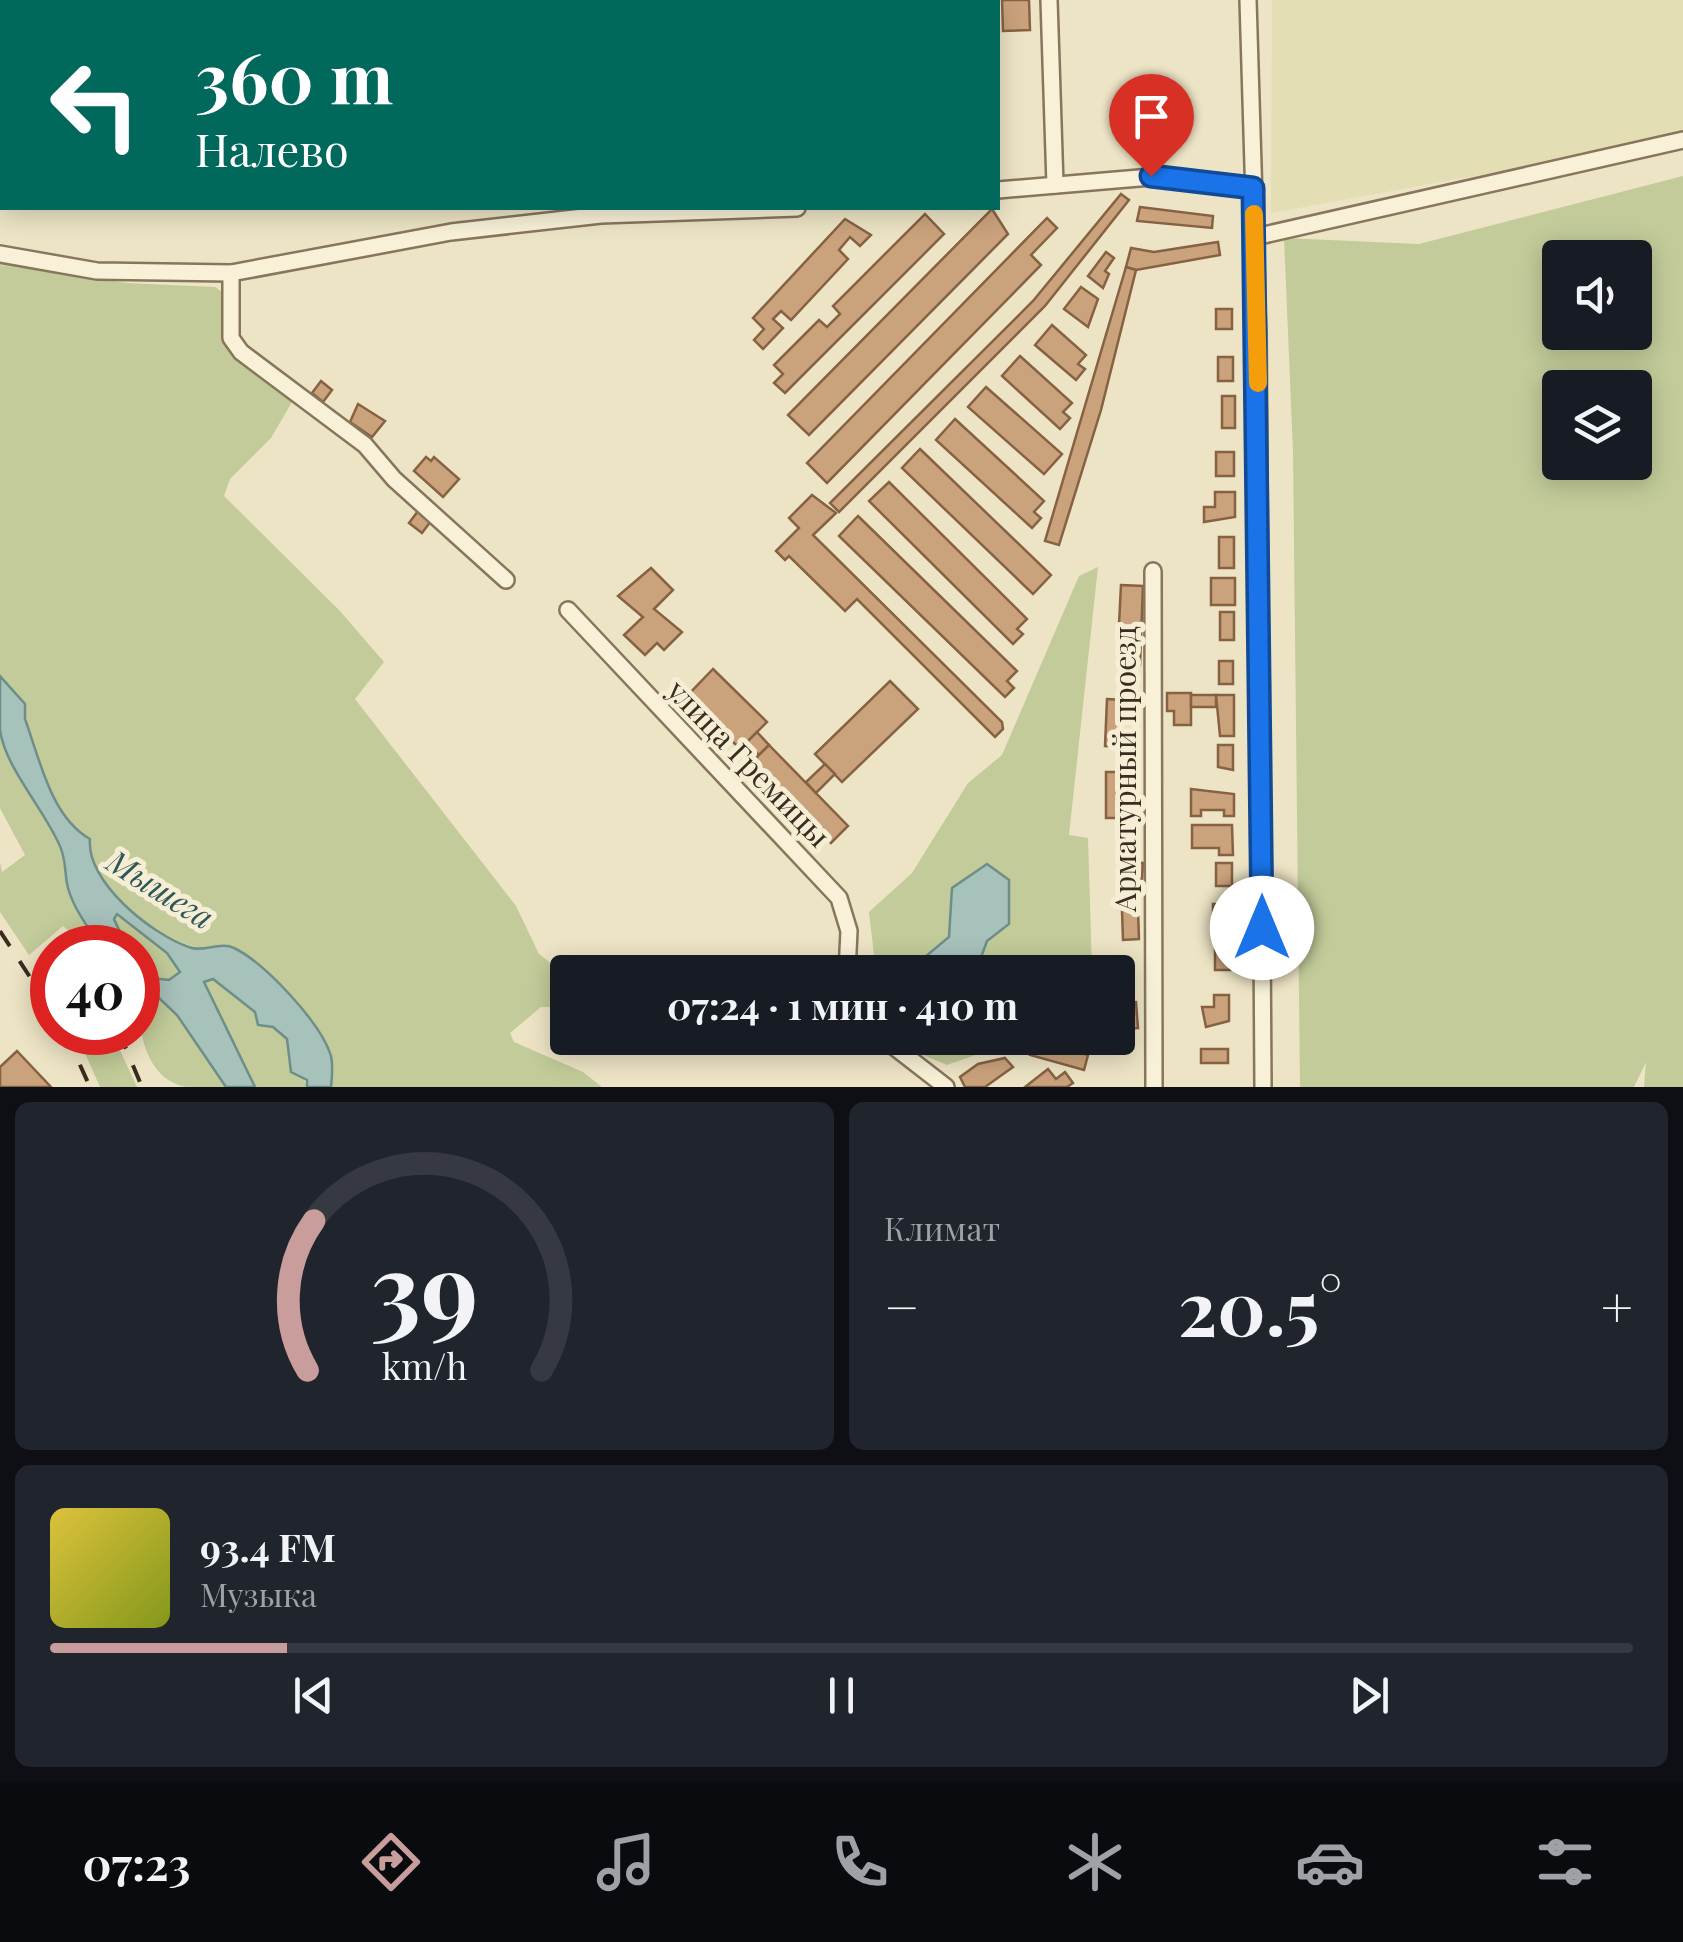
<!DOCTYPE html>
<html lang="ru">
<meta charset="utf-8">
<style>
body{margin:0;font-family:"Playfair Display",serif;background:#20242c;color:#f1f3f6;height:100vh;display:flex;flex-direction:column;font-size:38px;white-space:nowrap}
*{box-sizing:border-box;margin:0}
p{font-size:32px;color:#9ea1a6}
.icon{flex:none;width:55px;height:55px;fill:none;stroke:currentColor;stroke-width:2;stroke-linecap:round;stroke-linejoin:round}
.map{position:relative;height:1087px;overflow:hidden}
.panel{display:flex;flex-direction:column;gap:15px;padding:15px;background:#0d0f14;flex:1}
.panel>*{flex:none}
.hud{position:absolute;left:0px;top:0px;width:1000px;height:210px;box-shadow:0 5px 25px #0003;background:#00695c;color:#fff;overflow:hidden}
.fabs{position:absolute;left:1542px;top:240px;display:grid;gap:20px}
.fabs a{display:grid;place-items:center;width:110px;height:110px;border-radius:10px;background:#171b24;box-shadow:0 5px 25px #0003;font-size:50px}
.speed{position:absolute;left:30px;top:925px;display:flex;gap:20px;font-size:50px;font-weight:700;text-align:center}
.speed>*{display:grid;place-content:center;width:130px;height:130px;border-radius:50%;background:#171b24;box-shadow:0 5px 25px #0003;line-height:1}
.speed .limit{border:15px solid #d22;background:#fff;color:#111}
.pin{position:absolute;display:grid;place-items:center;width:85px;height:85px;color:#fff;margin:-102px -42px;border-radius:50% 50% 50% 0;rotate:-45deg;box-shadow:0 0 10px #0007}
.pin .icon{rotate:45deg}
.me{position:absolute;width:110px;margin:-55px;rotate:0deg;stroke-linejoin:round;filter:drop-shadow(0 0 8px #0008)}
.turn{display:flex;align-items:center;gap:35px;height:210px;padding:0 30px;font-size:45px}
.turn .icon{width:130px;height:130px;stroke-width:2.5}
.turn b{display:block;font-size:70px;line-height:85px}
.big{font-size:75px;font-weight:700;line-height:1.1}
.panel .tile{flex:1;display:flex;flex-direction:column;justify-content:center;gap:15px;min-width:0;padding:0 35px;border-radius:15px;background:#20242c}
.panel .dial{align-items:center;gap:0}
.dial svg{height:260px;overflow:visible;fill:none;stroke:#363941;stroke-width:7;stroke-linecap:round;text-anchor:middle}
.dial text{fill:#f1f3f6;stroke:none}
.song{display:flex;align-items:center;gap:30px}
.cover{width:120px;height:120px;border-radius:15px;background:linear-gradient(135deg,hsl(50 70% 55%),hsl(70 70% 35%))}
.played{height:10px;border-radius:5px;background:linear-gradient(90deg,#c89d9c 15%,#363941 15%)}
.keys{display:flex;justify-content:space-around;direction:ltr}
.heat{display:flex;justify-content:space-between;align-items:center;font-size:55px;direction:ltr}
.panel .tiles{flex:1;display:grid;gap:15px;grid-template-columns:1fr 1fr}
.tile:last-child{grid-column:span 2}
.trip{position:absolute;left:550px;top:955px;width:585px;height:100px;border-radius:10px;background:#171b24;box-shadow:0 5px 25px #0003;font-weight:700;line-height:100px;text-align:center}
.tabs{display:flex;height:160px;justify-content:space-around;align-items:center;background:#090b0e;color:#9ea1a6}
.tabs .icon{width:70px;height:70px}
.tabs .selected{color:#c89d9c}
.tabs b{font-size:45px;color:#f1f3f6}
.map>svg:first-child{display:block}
.farmland{fill:#e3deb3}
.green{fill:#c2cb99;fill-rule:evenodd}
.water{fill:#a7c1bb;stroke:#6e8f89;stroke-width:2.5}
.building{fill:#caa27c;stroke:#866242;stroke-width:2.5}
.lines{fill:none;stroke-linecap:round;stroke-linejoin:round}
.minor-casing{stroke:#88765c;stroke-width:20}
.minor{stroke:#f8f1d8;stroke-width:15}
.rail{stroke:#382d1f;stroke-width:4;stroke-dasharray:18 18;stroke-linecap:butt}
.route-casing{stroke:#114b97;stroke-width:25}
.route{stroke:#1a73e8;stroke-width:18}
.slow{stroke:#f59e0b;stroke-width:18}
.labels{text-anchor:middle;stroke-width:10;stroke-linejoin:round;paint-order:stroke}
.street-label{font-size:30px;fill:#382d1f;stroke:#f5eed5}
.water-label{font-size:32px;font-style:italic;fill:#2f5758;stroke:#f5eed5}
</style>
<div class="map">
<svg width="1683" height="1087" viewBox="0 0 1683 1087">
<rect width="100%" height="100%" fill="#ede4c5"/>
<path class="farmland" d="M1272 0H1683V138L1271 213Z"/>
<g class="green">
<path d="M0 0H291L2 2V177Z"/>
<path d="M1683 176V1087H1644L1646 1062 1634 1087H1300L1293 451 1284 238 1419 244ZM1560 258H1635V332H1560ZM1560 388H1635V462H1560Z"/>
<path d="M0 265 127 283 215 287 225 294 228 348 292 402 271 438 230 479 224 496 340 611 384 662 355 699 516 906 539 954 557 968V982L565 985 553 1007H541L510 1033 514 1042 583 1072 602 1087H331V1057L209 948C166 949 86 886 90 839 51 816 41 760 25 719V704L0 676Z"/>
<path d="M1098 567 1069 835 1088 838 1092 972H1000L980 960 987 941 952 888 949 937 907 972H876L869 912 912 873 968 783 1002 755 1079 576Z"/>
<path d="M0 735 24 787 37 798 61 847 69 869 66 884 78 912 103 947H90L63 926 29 955 0 912V862L2 872 25 855 0 808Z"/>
<path d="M117 913 167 953 180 972 169 980 142 978 141 981 177 1015 226 1087C214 1087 198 1087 186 1087 129 1075 138 990 138 948L127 947 114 919Z"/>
<path d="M213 979 288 1039 307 1087H255L204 982Z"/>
<path d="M76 1033H112L137 1087H100Z"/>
<path d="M902 1038H928L936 1043 959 1038H1024L947 1065 921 1054Z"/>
</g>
<g class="water">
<path d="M0 676 25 704V719C40 760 51 817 90 839 86 882 151 934 189 947 203 953 221 941 234 948 265 963 321 1023 331 1056 333 1065 332 1078 331 1087H307V1080L291 1072 287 1039 273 1027 258 1025 255 1012 213 979 204 982 255 1087H226L177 1015 141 981V977L169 980 180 972 167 953 117 914 114 919 127 947H103C89 930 74 910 68 888 64 873 67 860 59 844 43 808 5 767 0 730 0 712 0 693 0 676Z"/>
<path d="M987 864 1009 880V924L987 941 980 960 1000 972H907L949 937 952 888Z"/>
</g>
<g class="building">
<path d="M1002 0H1029L1030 30 1003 31Z"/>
<path d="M1121 194 1129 200 1045 306 839 512 830 503 1033 301Z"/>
<path d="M1140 207 1213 216 1212 228 1137 221Z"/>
<path d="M992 209 1008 234 809 435 788 415Z"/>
<path d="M925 214 944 234 785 393 774 383 783 374 774 365 819 320 827 327 840 314 833 306Z"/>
<path d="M1047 218 1057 228 1031 255 1041 265 827 483 807 463Z"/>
<path d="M845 219 871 235 860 246 850 237 839 250 848 259 791 320 781 311 773 319 783 328 763 349 754 340 764 329 753 318Z"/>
<path d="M1218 242 1220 255 1136 270 1126 267 1131 248 1154 252Z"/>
<path d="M1106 252 1114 258 1105 271 1109 274 1103 288 1088 276Z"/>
<path d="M1126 267 1136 270 1101 410 1059 545 1045 541Z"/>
<path d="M1081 287 1098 299 1088 327 1064 309Z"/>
<rect x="1216" y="309" width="16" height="20"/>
<path d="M1052 325 1086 355 1078 364 1085 369 1076 380 1035 345Z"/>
<path d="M1020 356 1072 403 1063 412 1070 418 1060 429 1002 376Z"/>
<rect x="1218" y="357" width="15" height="24"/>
<path d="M321 381 332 390 323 402 312 393Z"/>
<path d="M986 387 1062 454 1044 474 968 407Z"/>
<rect x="1222" y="396" width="13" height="32"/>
<path d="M358 404 385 421 372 437 350 422Z"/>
<path d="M955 419 1044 501 1034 512 1041 518 1032 528 936 440Z"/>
<path d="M920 449 1051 575 1033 594 902 468Z"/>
<rect x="1216" y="452" width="18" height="24"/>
<path d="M426 457 431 461 434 457 459 479 443 497 414 471Z"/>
<path d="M889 482 1027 619 1017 629 1023 634 1013 644 869 501Z"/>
<path d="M1215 492H1235V517L1204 522V507H1215Z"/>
<path d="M812 495 836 513 813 535 1002 722 1003 729 995 737 857 599 845 611 789 556 785 560 776 551 799 528 789 518Z"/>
<path d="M418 511 431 521 422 533 409 523Z"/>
<path d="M858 516 1017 671 1007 681 1014 688 1005 697 839 536Z"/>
<rect x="1219" y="537" width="15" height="31"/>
<path d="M651 568 673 590 654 609 682 632 664 650 657 643 645 655 624 635 643 617 618 596Z"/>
<rect x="1211" y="578" width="24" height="27"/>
<path d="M1121 585 1143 586 1140 665 1117 664Z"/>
<rect x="1220" y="612" width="14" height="28"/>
<rect x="1219" y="661" width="14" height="23"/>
<path d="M713 669 767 722 740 749 687 696Z"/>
<path d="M890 681 918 709 842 782 815 754Z"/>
<path d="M1167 693H1191V725H1174V711H1167Z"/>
<rect x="1191" y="695" width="25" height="12"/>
<path d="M1216 695H1234V736H1220Z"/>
<path d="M1107 699 1123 700 1120 747 1105 746Z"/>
<path d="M757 732 769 745 759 755 747 742Z"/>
<path d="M769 745 848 826 831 843 752 762Z"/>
<path d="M1218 745H1233V770L1218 767Z"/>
<path d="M825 764 835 774 816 793 806 782Z"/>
<rect x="1106" y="772" width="17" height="46"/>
<path d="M1191 789 1234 794V816H1224V810H1201V816H1191Z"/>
<path d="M1192 825H1232L1233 855H1219V848H1192Z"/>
<path d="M1128 862 1143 863 1141 895 1126 894Z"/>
<rect x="1216" y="863" width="16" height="23"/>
<rect x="1213" y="904" width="18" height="27"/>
<path d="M1138 910 1139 939 1123 940 1122 911Z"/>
<rect x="1215" y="945" width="15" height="25"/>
<path d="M1214 995H1229V1021L1206 1027 1202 1007H1214Z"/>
<path d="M1136 1002 1138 1028 1123 1029 1121 1003Z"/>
<path d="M1065 1038 1081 1042 1079 1052 1088 1055 1084 1070 1030 1055 1034 1041 1062 1049Z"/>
<rect x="1201" y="1049" width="27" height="14"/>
<path d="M17 1051 51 1087H0V1067Z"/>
<path d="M1005 1058 1013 1067 985 1087H965L960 1077 978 1064Z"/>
<path d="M1048 1069 1056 1079 1065 1072 1073 1083 1067 1087H1025Z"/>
</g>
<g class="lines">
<defs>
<g id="minor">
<path d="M1049 0 1055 185"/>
<path d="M1248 0 1258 332 1263 1087"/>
<path d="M998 190 1151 177 1253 188"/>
<path d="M1255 237 1683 140"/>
<path d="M0 254 97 271 231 273 451 232 601 215 797 208"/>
<path d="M231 273V338L241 352 365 445 394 479 506 580"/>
<path d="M1153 571 1154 1087"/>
<path d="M568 610 839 898 849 931 847 972"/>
<path d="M883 1038 946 1087"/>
</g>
</defs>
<use href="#minor" class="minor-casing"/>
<use href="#minor" class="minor"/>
<g class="rail">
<path d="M0 931 52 1011"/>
<path d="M65 1032 90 1087"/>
<path d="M119 1032 142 1087"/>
</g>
</g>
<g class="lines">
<defs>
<path id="route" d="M1151 176 1253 188 1262 928"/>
</defs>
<use href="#route" class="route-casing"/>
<use href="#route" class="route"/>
<path class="slow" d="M1254 214 1258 383"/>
</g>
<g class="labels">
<g class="street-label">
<text transform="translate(748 764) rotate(46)" y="10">улица Гремицы</text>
<text transform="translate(1126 769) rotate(-90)" y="10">Арматурный проезд</text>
</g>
<g class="water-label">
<text transform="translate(160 890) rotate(32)" y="11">Мышега</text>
</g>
</g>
</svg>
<div class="fabs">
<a><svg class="icon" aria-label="sound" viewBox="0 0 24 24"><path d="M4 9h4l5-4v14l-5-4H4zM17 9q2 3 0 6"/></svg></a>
<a><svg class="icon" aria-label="layers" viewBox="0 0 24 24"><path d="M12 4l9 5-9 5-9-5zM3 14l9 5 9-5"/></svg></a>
</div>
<div class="speed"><div class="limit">40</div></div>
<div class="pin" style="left:1151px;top:176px;background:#d93025"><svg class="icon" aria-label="arrive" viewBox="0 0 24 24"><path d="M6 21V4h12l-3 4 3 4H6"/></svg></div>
<svg class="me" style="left:1262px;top:928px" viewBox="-20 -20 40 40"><circle r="19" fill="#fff"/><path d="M0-13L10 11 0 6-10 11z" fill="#1a73e8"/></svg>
<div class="trip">07:24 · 1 мин · 410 m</div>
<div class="hud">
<div class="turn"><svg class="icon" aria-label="left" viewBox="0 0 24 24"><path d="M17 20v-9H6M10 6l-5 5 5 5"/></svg><div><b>360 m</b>Налево</div></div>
</div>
</div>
<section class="panel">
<div class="tiles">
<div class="tile dial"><svg viewBox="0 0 100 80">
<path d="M14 69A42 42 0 1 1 86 69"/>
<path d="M14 69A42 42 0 0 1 16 23" stroke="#c89d9c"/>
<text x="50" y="56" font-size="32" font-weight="700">39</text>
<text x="50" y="72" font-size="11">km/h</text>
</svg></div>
<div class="tile"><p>Климат</p>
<div class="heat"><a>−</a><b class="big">20.5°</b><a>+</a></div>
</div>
<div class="tile">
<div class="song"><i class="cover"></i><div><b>93.4 FM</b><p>Музыка</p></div></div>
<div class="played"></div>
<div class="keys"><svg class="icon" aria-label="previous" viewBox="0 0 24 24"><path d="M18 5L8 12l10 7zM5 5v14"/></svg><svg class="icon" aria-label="pause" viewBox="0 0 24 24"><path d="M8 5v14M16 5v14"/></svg><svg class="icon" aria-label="next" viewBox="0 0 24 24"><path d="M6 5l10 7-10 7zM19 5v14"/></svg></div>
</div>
</div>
</section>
<nav class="tabs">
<b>07:23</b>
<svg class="icon selected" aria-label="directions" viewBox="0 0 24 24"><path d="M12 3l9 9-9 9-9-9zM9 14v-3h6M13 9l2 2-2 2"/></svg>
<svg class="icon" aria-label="music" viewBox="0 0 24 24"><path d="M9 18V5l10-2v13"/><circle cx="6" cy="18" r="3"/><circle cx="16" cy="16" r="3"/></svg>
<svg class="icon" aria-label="phone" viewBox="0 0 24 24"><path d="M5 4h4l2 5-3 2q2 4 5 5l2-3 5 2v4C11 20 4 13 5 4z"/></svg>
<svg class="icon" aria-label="climate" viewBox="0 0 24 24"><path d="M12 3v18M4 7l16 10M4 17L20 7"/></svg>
<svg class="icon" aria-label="car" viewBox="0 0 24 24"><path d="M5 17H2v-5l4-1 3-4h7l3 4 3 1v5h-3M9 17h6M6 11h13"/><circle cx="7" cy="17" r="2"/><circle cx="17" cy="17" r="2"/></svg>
<svg class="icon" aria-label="filters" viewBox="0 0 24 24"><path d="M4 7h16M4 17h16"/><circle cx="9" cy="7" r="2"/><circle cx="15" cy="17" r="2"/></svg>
</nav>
